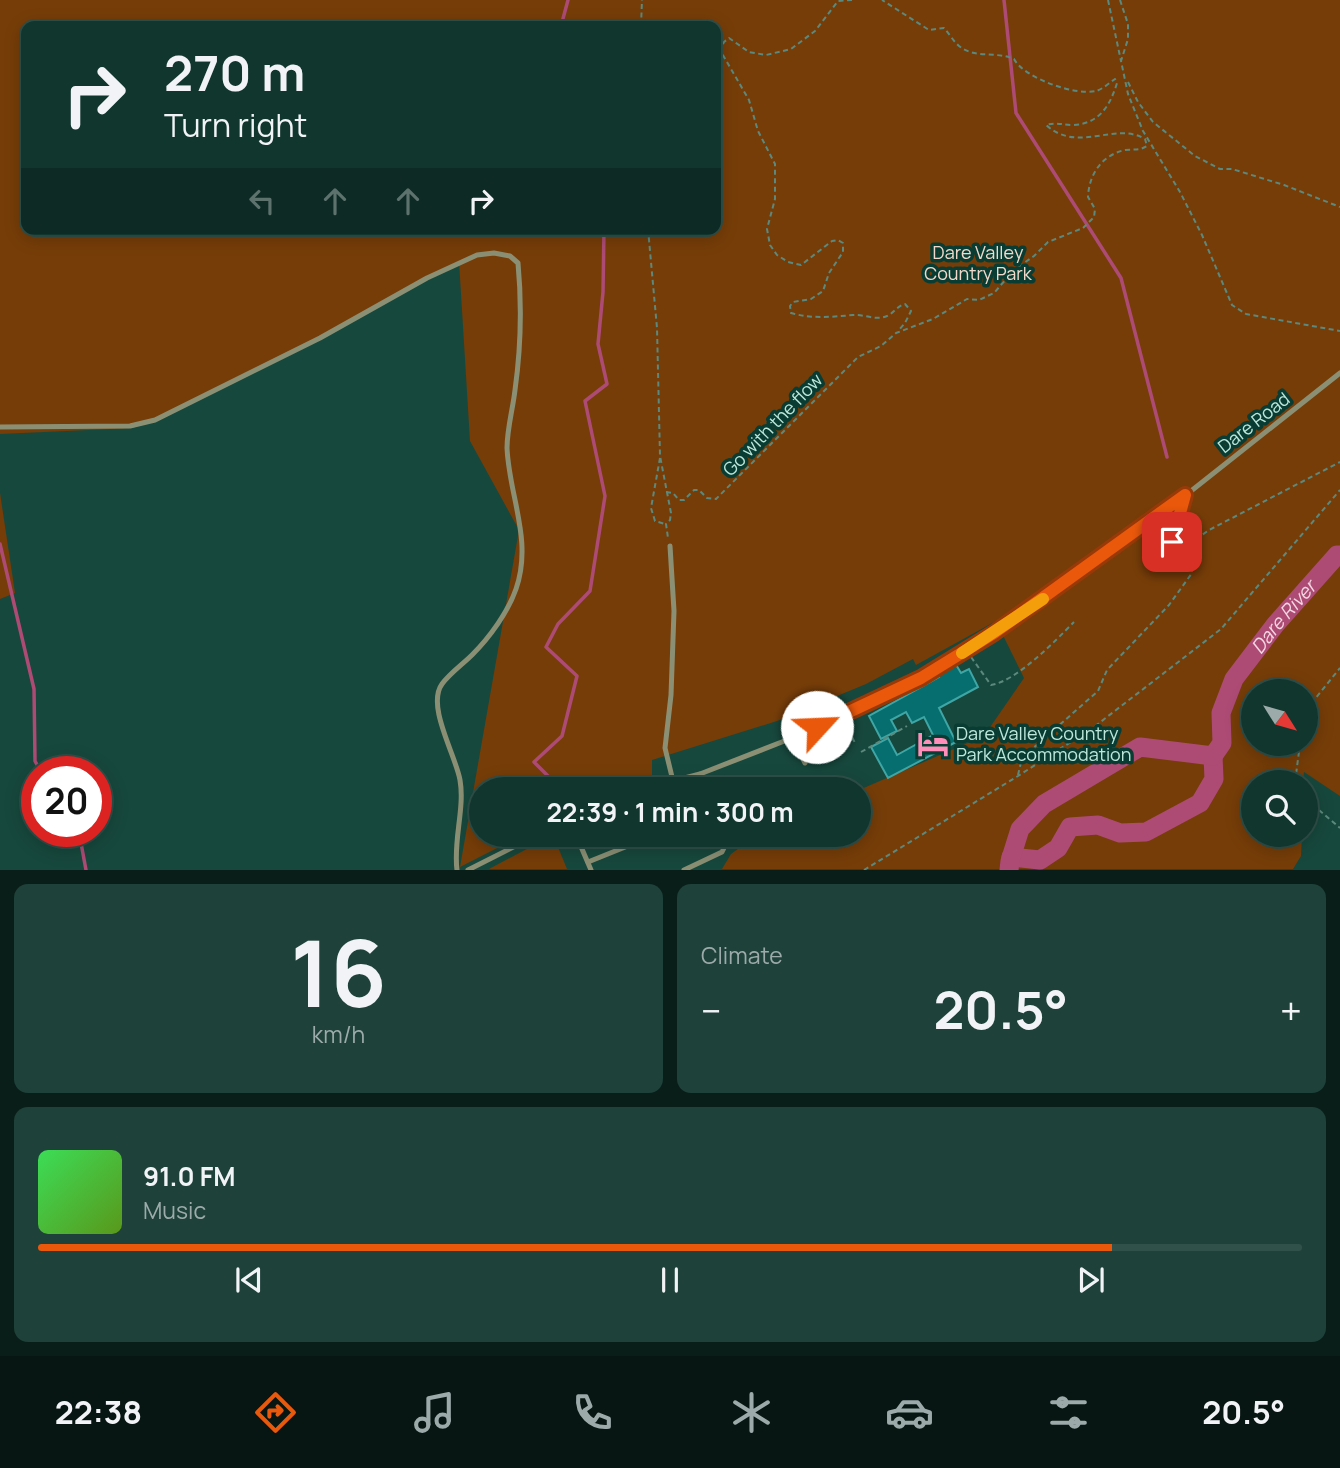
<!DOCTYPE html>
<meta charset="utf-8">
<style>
body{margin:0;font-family:Manrope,sans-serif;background:#1e413a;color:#f1f3f6;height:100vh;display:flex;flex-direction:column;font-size:26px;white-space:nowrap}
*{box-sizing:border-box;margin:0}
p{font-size:23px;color:#9cabaa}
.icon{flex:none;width:38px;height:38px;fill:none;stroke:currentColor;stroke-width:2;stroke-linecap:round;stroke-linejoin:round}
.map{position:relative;height:870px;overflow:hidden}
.drawer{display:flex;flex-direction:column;gap:14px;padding:14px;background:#091e19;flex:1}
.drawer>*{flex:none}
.top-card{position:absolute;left:21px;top:21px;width:700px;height:214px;border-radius:14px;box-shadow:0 4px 18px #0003,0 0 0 2px #30504a;background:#11362e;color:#f1f3f6;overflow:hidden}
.needle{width:46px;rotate:127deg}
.buttons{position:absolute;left:1241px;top:679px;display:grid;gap:14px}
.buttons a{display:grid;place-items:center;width:77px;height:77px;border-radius:50%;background:#11362e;box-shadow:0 4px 18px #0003,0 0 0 2px #30504a;font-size:35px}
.speed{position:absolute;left:21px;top:756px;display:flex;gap:14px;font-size:35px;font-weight:700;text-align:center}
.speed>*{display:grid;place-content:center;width:91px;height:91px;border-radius:50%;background:#11362e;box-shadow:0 4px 18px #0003,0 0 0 2px #30504a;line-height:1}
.speed .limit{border:10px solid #d22;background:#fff;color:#111}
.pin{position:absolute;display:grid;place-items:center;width:60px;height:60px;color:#fff;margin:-30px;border-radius:14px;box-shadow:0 4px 10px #0006}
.me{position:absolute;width:77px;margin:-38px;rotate:65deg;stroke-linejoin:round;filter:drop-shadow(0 0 5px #0008)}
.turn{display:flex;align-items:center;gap:24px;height:147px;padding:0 28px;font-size:32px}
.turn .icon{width:91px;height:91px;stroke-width:2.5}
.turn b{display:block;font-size:49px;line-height:60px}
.lanes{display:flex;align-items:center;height:66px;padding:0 28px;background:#0003;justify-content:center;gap:35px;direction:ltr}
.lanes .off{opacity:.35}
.big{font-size:52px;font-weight:700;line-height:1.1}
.drawer .tile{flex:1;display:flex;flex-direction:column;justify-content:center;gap:10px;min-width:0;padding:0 24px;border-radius:14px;background:#1e413a}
.drawer .dial{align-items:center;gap:0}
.dial b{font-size:91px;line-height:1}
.song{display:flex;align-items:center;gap:21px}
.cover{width:84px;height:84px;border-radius:10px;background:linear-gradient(135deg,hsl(130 70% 55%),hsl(90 70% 35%))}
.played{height:7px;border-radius:4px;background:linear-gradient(90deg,#ea580c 85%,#30504a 85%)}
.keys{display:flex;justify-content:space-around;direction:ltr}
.heat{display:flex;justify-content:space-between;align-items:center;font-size:38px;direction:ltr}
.drawer .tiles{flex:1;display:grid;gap:14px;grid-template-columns:1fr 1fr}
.tile:last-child{grid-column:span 2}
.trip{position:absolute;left:469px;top:777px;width:402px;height:70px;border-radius:35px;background:#11362e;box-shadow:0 4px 18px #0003,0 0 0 2px #30504a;font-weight:700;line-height:70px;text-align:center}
.dock{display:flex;height:112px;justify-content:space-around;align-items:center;background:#071612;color:#9cabaa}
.dock .icon{width:49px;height:49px}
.dock .current{color:#ea580c}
.dock b{font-size:32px;color:#f1f3f6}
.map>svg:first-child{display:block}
.green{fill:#763d08;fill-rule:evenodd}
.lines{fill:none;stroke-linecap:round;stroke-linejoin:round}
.stream{stroke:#ad4b75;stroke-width:3.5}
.river{stroke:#ad4b75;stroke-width:19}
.building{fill:#076e6f;stroke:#3fa6a6;stroke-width:2}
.path{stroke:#5b897d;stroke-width:2;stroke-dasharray:5 3.5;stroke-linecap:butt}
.service{stroke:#8b9074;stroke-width:5}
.route-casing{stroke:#983908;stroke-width:18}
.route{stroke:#ea580c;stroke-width:12}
.slow{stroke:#f59e0b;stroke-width:12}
.labels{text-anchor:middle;stroke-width:7;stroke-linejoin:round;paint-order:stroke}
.park-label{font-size:18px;fill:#f1dacb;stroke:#093d33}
.street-label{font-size:18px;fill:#bde7db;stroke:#093d33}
.poi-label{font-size:18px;fill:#bde7db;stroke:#093d33;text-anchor:start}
.water-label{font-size:19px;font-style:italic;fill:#f3d7e1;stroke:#093d33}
</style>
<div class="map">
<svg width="1340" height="870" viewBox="0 0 1340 870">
<rect width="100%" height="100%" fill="#17483d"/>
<g class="green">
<path d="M0 0H1340V796L1304 772 1303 782H1253V835H1302L1301 856 1293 869H722L731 854 757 835H859V790L984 736 1024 678 996 621 916 665 913 659 866 684 777 721 652 760V778L626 789H481V835H523L460 867 519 530 470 441 459 261 250 374 133 428 0 434ZM26 26H716V229H26ZM1253 691H1306V744H1253Z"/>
<path d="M0 493 15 593 0 599Z"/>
<path d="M553 835 567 869H489Z"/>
</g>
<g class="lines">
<g class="stream">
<path d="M1004 0 1016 113 1121 278 1167 457"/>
<path d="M561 26 568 0"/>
<path d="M0 544 34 689 35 761 41 772"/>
<path d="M550 778 534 762 562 736 577 676 546 647 558 624 590 591 605 496 585 401 607 384 598 344 603 292 604 229"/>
<path d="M74 831 81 843 86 870"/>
</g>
<g class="river">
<path d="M1011 857 1040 860 1058 848 1070 827 1098 825 1120 833 1146 832 1200 803 1214 779 1213 756"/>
<path id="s1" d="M1009 870 1010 861 1020 829 1044 804 1140 747 1213 756 1222 743 1221 713 1234 679 1275 625 1337 555H1340"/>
</g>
</g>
<path class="building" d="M955 663 961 673 969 669 978 687 939 708 956 742 888 778 871 747 888 738 897 755 933 735 924 717 912 723 906 712 891 720 897 731 881 739 869 716 925 685 939 677 938 674Z"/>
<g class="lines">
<g class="path">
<path d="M852 0 838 1 815 31 791 49 766 55 749 52 729 38 724 42 720 50 749 100 758 131 775 164V199L767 229 770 245 777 255 788 262 801 265 832 241 838 240 843 243V252L829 273 823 291 811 299 793 302 790 306 791 313C812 319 831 317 853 315 864 314 876 321 887 316 894 313 897 306 905 304L911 311 905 323 899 330"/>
<path d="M1108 0 1121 61"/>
<path d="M1120 0 1128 24V39L1121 61 1128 94 1143 131 1180 192 1202 235 1232 305 1246 314 1340 331"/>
<path d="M641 26 642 0"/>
<path d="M1128 82 1138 102 1153 122 1195 156 1220 169H1232L1284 185 1340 207"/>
<path d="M648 229 657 328 660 456 671 513 670 520 666 524 668 538"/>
<path d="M660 458 651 508 655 521 665 524"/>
<path d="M666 492 673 493 679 500H684L694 490H699L707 498 716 499 858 357 881 346 896 333 933 319 967 299 979 300 994 293 1014 270 1034 256 1048 242 1083 228 1094 217 1095 209 1088 197C1089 174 1102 155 1125 150 1133 149 1139 151 1147 146L1145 139C1115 121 1078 154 1046 125 1056 122 1063 125 1073 125 1099 124 1110 106 1117 83L1115 79C1109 83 1103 89 1096 91 1075 96 1024 78 1014 59 996 51 975 59 959 46 953 41 949 33 944 28L929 30 882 0"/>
<path d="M1182 549 1209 530 1340 462"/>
<path d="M971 657 991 685C1017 681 1055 641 1074 622"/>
<path d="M1306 710 1340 668"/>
<path d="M845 722 855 743"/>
<path d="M861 752 907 726"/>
<path d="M1018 775 1022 758 1098 691 1107 670 1169 605 1192 573V559L1179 548"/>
<path d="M1295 782 1300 744"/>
<path d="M1306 799 1340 828"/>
<path d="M864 870 1018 776 1094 727 1221 629 1340 490"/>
</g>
<g class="service">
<path d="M0 427 130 426 155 420 320 338 427 278 477 255 494 253 510 256 518 263C522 306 521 347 515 390 513 408 507 429 507 448 509 496 533 540 516 589 508 612 490 637 472 655 463 664 450 673 442 684 426 706 456 756 460 780 465 808 453 841 457 870"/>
<path d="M670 546 674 611 671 695 665 748 673 781"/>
<path d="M1158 563 1168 555 1186 495"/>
<path d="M792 738 805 763"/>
<path d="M700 774 705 789"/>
<path d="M642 789 700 774 792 738 921 678 994 633 1100 559 1186 495 1340 373"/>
<path d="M576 835 591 870"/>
<path d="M588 862 655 835"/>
<path d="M468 870 537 835"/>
<path d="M684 870 722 852 725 846 720 835"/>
</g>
</g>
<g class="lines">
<defs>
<path id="route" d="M817 727 921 678 994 633 1185 495 1172 542"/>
</defs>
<use href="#route" class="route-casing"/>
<use href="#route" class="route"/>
<path class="slow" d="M962 653 1043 599"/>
</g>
<defs>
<symbol id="hotel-bare" viewBox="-9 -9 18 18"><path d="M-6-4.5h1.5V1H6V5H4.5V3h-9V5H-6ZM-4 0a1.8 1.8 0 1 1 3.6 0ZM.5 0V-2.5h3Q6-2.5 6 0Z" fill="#ff8eba" stroke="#093d33" stroke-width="2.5" paint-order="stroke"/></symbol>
</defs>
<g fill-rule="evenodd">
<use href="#hotel-bare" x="911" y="722" width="44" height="44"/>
</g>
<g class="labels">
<g class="park-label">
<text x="978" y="259">Dare Valley<tspan x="978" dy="21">Country Park</tspan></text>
</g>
<g class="street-label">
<text transform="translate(1254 423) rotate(-38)" y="6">Dare Road</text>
<text transform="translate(773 425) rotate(-46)" y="6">Go with the flow</text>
</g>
<g class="poi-label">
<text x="956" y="740">Dare Valley Country<tspan x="956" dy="21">Park Accommodation</tspan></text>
</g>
<g class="water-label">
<text dy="7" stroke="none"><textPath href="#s1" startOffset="424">Dare River</textPath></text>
</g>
</g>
</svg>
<div class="buttons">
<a><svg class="needle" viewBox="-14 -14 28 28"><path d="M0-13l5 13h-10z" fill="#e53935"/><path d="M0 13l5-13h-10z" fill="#9cabaa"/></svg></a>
<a><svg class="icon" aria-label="search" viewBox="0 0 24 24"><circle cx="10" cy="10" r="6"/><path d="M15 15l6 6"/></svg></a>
</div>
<div class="speed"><div class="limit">20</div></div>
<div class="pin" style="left:1172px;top:542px;background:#d93025"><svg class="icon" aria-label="arrive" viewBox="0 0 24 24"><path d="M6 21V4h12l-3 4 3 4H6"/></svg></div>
<svg class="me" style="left:817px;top:727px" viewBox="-20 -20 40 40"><circle r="19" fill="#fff"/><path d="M0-13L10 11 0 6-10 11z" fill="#ea580c"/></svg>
<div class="trip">22:39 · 1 min · 300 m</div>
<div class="top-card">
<div class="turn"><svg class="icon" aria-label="right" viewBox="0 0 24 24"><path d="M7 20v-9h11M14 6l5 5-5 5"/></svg><div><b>270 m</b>Turn right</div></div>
<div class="lanes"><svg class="icon off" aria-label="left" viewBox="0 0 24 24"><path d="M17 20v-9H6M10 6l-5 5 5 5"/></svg><svg class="icon off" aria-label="ahead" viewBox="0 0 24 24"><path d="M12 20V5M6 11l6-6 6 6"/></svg><svg class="icon off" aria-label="ahead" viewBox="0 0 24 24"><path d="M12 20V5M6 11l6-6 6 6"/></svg><svg class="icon" aria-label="right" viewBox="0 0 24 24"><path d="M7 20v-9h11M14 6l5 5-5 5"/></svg></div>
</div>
</div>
<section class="drawer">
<div class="tiles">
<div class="tile dial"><b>16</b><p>km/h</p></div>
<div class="tile"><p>Climate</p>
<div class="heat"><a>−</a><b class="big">20.5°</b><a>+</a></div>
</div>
<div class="tile">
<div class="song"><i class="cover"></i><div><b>91.0 FM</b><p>Music</p></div></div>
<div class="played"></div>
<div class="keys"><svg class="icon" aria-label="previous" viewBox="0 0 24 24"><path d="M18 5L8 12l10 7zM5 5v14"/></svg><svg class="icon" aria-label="pause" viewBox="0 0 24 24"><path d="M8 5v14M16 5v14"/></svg><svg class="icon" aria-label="next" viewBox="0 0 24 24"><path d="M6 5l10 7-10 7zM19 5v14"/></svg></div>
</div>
</div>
</section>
<nav class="dock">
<b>22:38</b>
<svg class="icon current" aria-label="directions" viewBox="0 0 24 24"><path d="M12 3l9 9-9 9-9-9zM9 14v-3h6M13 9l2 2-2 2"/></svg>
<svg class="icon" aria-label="music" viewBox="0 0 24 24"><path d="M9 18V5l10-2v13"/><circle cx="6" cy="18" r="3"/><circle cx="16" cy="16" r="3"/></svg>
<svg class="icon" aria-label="phone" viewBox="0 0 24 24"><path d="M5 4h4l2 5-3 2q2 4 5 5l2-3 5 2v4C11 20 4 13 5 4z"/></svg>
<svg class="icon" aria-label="climate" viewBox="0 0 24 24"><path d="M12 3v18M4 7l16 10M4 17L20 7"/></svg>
<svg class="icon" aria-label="car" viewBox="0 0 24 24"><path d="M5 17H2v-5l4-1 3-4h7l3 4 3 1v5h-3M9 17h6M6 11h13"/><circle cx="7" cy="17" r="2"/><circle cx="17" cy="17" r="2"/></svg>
<svg class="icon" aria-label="filters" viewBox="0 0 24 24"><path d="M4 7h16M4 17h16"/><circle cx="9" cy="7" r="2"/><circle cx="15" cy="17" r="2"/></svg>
<b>20.5°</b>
</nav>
